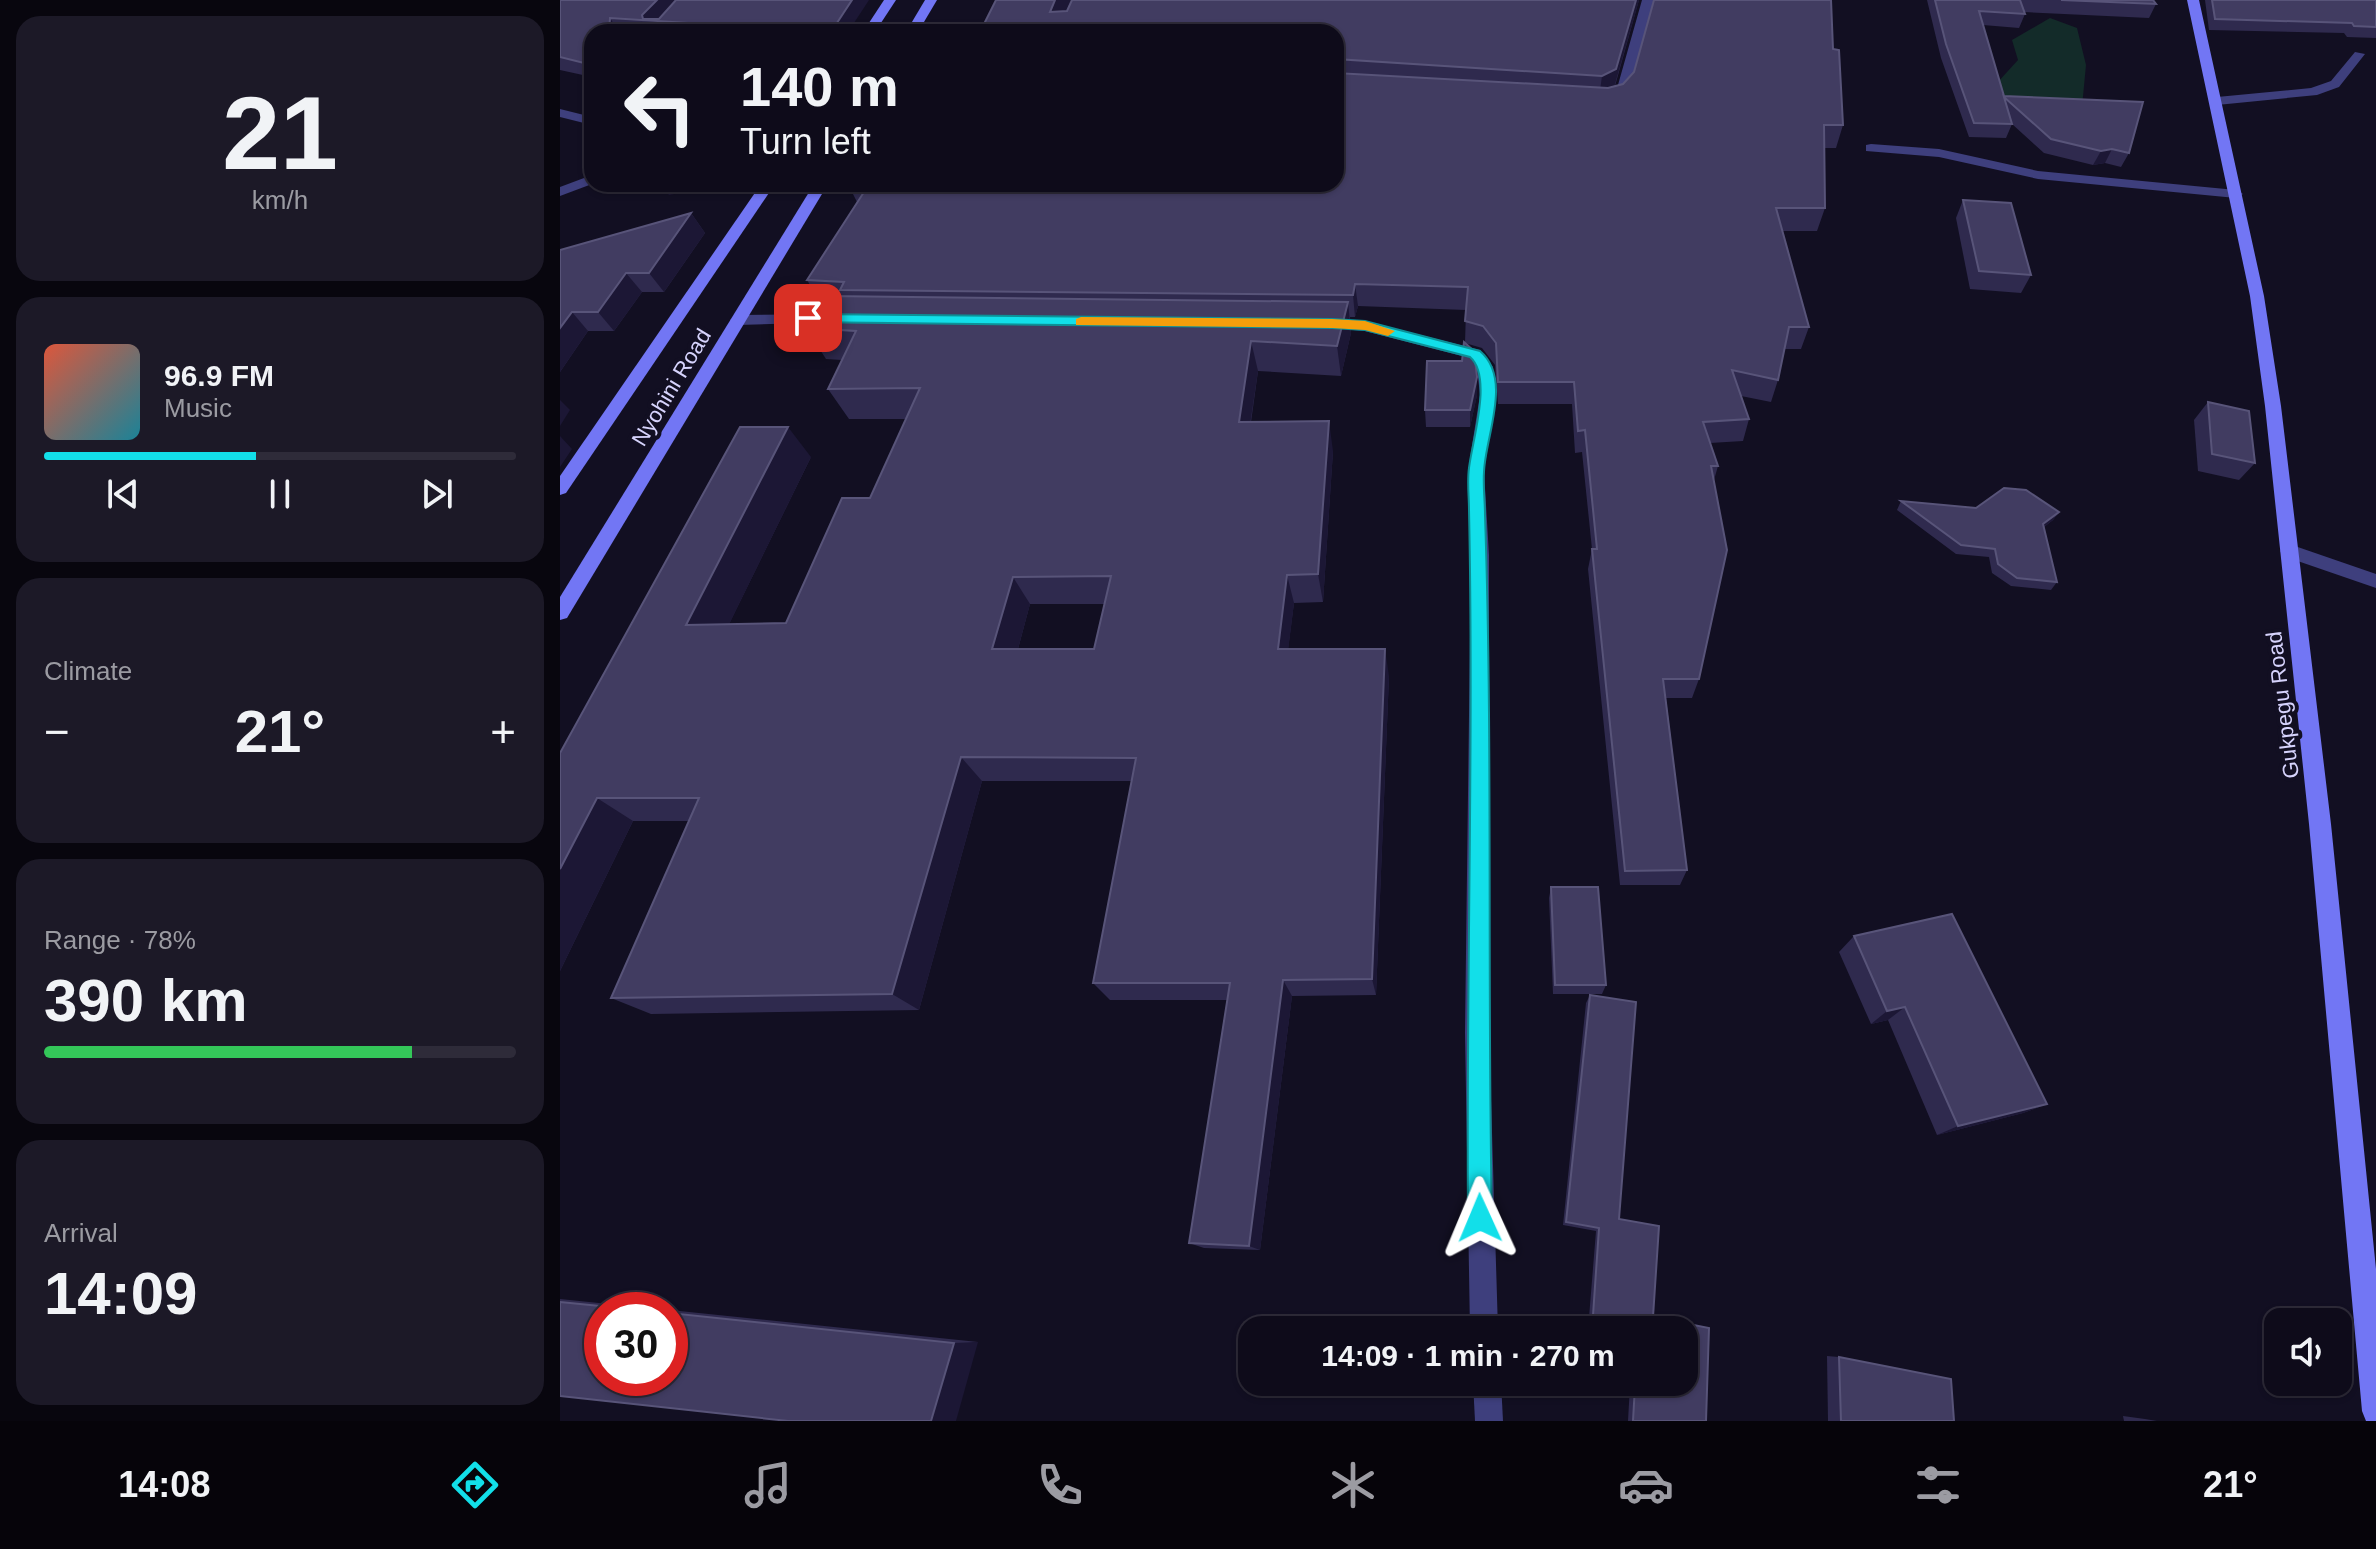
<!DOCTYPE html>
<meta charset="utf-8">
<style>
body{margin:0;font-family:Helvetica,sans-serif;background:#1c1927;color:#f1f3f6;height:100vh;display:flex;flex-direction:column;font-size:30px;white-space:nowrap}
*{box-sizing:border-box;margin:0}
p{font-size:26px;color:#9b9ba2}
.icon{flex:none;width:44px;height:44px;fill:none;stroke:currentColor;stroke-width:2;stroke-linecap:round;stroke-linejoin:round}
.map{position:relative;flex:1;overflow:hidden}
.details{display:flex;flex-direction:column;gap:16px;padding:16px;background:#08060e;width:560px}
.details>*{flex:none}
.guide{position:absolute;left:24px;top:24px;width:760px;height:168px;border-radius:24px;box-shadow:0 2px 6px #0004,0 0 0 2px #2e2b39;background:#0e0b1a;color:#f1f3f6;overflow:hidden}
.buttons{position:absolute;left:1704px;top:1308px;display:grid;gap:16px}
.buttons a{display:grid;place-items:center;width:88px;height:88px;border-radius:16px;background:#0e0b1a;box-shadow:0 2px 6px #0004,0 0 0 2px #2e2b39;font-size:40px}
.speed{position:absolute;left:24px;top:1292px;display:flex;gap:16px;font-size:40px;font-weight:700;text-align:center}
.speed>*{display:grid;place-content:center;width:104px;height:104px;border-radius:50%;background:#0e0b1a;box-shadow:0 2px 6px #0004,0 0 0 2px #2e2b39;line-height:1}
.speed .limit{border:12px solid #d22;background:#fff;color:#111}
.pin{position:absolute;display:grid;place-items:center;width:68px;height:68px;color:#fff;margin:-34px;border-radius:16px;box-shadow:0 4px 12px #0006}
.me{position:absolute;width:88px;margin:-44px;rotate:359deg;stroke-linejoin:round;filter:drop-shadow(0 0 6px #0008)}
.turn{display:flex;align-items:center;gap:28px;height:168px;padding:0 24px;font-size:36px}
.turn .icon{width:104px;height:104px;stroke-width:2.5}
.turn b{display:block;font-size:56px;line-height:68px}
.big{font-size:60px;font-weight:700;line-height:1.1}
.details .widget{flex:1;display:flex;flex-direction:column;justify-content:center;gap:12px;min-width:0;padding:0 28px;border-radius:24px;background:#1c1927}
.details .dial{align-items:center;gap:0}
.dial b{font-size:104px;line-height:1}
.song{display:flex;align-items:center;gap:24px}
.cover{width:96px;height:96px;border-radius:12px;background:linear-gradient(135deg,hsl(10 70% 55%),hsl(190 70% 35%))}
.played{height:8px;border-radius:4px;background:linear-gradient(90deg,#12dfe9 45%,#2e2b39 45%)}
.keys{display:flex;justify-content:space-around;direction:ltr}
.heat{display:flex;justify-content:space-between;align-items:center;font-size:44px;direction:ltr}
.charge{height:12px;border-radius:6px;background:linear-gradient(90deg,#34c759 78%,#2e2b39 0)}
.trip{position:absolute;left:678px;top:1316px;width:460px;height:80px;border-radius:24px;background:#0e0b1a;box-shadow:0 2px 6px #0004,0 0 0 2px #2e2b39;font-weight:700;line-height:80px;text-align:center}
.tab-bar{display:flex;height:128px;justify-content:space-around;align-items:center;background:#06040a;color:#9b9ba2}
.tab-bar .icon{width:56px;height:56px}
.tab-bar .on{color:#12dfe9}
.tab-bar b{font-size:36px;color:#f1f3f6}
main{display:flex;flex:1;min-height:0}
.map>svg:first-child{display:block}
.green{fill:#132b29}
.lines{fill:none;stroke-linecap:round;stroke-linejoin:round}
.lane{fill:#3e3f7d;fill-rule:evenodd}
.street{fill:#3e3f7d;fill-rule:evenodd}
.secondary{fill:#7276f4;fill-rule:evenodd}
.wall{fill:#2f2a4e;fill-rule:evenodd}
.shaded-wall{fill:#1c1735}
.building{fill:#413c61;stroke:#585479;stroke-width:2;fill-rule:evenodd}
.route{fill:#12dfe9;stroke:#0c9197;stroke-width:2}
.slow{fill:#f59e0b}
.labels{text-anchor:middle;stroke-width:8;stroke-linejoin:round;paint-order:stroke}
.street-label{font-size:22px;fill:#d6d3fc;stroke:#120f22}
</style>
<main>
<section class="details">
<div class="widget dial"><b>21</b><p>km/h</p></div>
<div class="widget">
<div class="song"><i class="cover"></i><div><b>96.9 FM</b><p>Music</p></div></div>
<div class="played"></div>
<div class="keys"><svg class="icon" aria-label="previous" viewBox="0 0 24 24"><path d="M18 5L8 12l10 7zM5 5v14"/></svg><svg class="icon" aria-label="pause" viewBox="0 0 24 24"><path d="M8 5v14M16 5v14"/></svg><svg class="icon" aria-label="next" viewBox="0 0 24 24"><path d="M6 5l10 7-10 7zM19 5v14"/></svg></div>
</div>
<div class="widget"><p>Climate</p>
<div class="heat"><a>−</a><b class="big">21°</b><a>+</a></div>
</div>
<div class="widget"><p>Range · 78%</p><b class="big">390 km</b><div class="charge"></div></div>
<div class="widget"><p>Arrival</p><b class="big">14:09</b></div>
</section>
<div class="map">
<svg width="1816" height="1421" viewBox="0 0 1816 1421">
<rect width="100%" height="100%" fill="#120f22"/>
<path class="green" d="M1490 18 1517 28 1526 65 1522 107 1469 109 1438 92 1437 83 1458 60 1452 40Z"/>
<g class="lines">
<path class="lane" d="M1795 52 1805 54 1779 87 1757 95 1657 105 1651 101 1657 97 1751 88 1771 81Z"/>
<g class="street">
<path d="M1082 0H1094L1068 94 1055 105H1047V99L1056 92Z"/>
<path d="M0 109 32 117V125L0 117Z"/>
<path d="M1311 144 1379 149 1478 171 1676 190 1683 194 1676 198 1478 179 1379 157 1306 151V145Z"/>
<path d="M32 175V184L0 196V187Z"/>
<path d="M276 314 281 316V322L178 325 170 320 178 315Z"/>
<path d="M764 319 805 321 920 350 933 367 936 395 924 471 929 555V1033L938 1330H910L905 1033 911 555 908 471 920 395 917 368 910 358 805 331 759 327 756 324Z"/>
<path d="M1729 544 1816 574V588L1723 556 1720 551 1723 546Z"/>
<path d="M913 1382H941L943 1421H915Z"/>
</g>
<g class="secondary">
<path d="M324 0H336L315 32H303Z"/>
<path d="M365 0H377L358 32H346Z"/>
<path d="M1627 0H1639L1704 296 1721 406 1771 824 1816 1269V1421H1806L1802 1411 1749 824 1705 406 1690 296Z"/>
<path d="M201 184H215L6 493 0 495V476Z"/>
<path d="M254 184H268L7 618 0 620V597Z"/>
</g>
</g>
<g class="wall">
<path d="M0 0 288 32H32V77L0 70Z"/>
<path d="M436 0H511L506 11 512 0H1079L1055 86 1273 49 1283 125 1276 148H1265V208L1257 231H1222L1249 327 1241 349H1224L1218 380 1211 402 1181 396 1189 419 1183 441 1150 443 1158 466 1154 480 1139 679 1132 698H1106L1127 870 1120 885H1060L1028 569 1032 549 1022 452 1015 453 1012 404H938L935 365 922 348 905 343 917 377V395L910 427H866L865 410 902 361 905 343 906 310 798 306 795 317H790L791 333 781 376 698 371 691 422 773 451 763 602 734 603 728 649 829 676 816 995 732 996 700 1250 644 1248 629 1243 667 1000H550L533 983 572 781H422L359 1010 91 1014 51 998 129 821H73L0 971V753L251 457 169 624 226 623 310 498 346 419H289L268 389 282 360 266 359 246 328 261 303 247 280 297 202 290 188 776 184V32H420ZM470 604H545L534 649H458Z"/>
<path d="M1367 0H1593L1596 4 1589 18 1464 12 1465 14 1459 28 1423 25 1444 96 1569 153 1561 167 1545 163 1533 165 1484 153 1452 124 1446 138 1409 137 1381 58Z"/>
<path d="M1645 0H1816V38L1787 37 1784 33 1649 30Z"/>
<path d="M1403 200 1471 275 1461 293 1410 289 1396 218Z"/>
<path d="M131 213 145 233 104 292H82L54 331H28L0 372V250Z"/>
<path d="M1648 402 1695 463 1679 480 1638 471 1634 420Z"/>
<path d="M1341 501 1416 508 1499 512 1493 520 1484 527 1497 582 1491 590 1451 586 1432 573 1429 557 1396 554 1337 510Z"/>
<path d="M991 887 1046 985 1042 994H993L989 898Z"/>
<path d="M1294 936 1487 1104 1463 1113 1377 1135 1328 1020 1311 1024 1279 952Z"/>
<path d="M1030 995 1076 1002 1059 1219 1099 1226 1093 1317 1149 1328 1146 1421H1068L1070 1385 1057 1382H1124V1330H1028L1036 1231 1003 1225 1026 1003Z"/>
<path d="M0 1299 107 1310H42L110 1378V1310L418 1342 0 1396Z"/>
<path d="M1267 1356 1279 1357 1394 1421H1268Z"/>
<path d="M1563 1416 1585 1419 1597 1421H1564Z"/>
</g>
<g class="shaded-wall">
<path d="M97 0H119L100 22 83 21 82 15Z"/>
<path d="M292 0H309L288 32H271Z"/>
<path d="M495 0H511L498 32 490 12Z"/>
<path d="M1076 0H1079L1053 91 1039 98 1042 76Z"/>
<path d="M50 18 59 32H49Z"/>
<path d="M1552 149 1545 163 1533 165 1541 151Z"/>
<path d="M101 184H143L136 190 109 195Z"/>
<path d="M131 213 145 233 104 292 89 273Z"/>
<path d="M66 273 82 292 54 331 38 312Z"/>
<path d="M795 284 798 306 795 317 793 295Z"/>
<path d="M788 302 791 333 781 376 777 346Z"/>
<path d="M12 312 28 331 0 372V328Z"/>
<path d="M691 341 698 371 686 452 679 422Z"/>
<path d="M917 377V395L910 427V410Z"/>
<path d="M0 400 10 410 0 426Z"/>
<path d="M769 421 773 451 763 602 758 574Z"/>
<path d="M228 427 251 457 156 651 126 625Z"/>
<path d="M0 436 12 449 0 467Z"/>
<path d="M1499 512 1493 520 1477 532 1483 524Z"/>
<path d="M727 575 734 603 725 676 718 649Z"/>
<path d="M453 577 470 604 451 675 432 649Z"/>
<path d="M825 649 829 676 816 995 812 979Z"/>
<path d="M401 757 422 781 359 1010 332 994Z"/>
<path d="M37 798 73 821 0 971V869Z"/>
<path d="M723 980 732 996 700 1250 689 1246Z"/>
<path d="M1345 1007 1328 1020 1311 1024 1327 1011Z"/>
<path d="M1487 1104 1463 1113 1377 1135 1398 1126Z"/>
<path d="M418 1342 396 1421H371L394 1343Z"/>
</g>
<g class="building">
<path d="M0 0H97L82 15 83 19H99L116 0H292L271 32 50 18 49 32H32V65L0 57Z"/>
<path d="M436 0H495L490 12 507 11 512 0H1076L1056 69 1042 76 776 59V32H420Z"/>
<path d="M1094 0H1271L1273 49 1279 50 1283 125H1264L1265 208H1216L1249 327H1229L1218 380 1172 370 1189 419 1143 422 1158 466H1151L1167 550 1139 679H1103L1127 870 1065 871 1032 549H1037L1025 430 1018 431 1014 382H938L936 343 923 326 905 321 908 287 795 284 793 295 280 290 284 282 247 280 306 189 290 188 293 184H776V73L1048 88 1063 84 1074 72Z"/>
<path d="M1375 0H1460L1465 14 1419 11 1444 96 1583 102 1569 153 1552 149 1541 151 1491 139 1444 97 1452 124 1414 123 1386 44Z"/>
<path d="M1501 0H1593L1596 4Z"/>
<path d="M1652 0H1816V27L1794 26 1792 23 1655 19Z"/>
<path d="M1403 200 1451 203 1471 275 1419 271Z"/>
<path d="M131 213 89 273H66L38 312H12L0 328V250Z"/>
<path d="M266 296 788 302 777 346 691 341 679 422 769 421 758 574 727 575 718 649H825L812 979 723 980 689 1246 629 1243 670 983H533L576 758 401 757 332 994 51 998 139 798H37L0 869V753L180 427H228L126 625 226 623 282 498H310L360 388 268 389 296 331 246 328ZM551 576 534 649H432L453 577Z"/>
<path d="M904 342 914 351 917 377 910 410H865L867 361H902Z"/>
<path d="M1648 402 1689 411 1695 463 1652 454Z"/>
<path d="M1444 488 1466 490 1499 512 1483 524 1497 582 1457 578 1438 564 1435 549 1401 545 1341 501 1416 508Z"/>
<path d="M991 887H1038L1046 985H995Z"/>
<path d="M1392 914 1487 1104 1398 1126 1345 1007 1327 1011 1294 936Z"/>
<path d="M1030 995 1076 1002 1059 1219 1099 1226 1093 1317 1149 1328 1146 1421H1073L1075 1386 1057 1382H1124V1330H1032L1039 1228 1006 1222Z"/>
<path d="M0 1302 80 1310H42V1378H110V1313L394 1343 371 1421H228L0 1396Z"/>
<path d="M1279 1357 1391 1379 1394 1421H1281Z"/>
</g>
<path class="route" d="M248 314 772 319 805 321 920 351C953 379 925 437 924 472 923 486 925 501 925 515 933 749 927 984 932 1218L928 1227 920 1230 911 1227 908 1218C906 982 914 746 909 510 909 496 907 482 909 468 912 441 933 377 910 357L805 330 772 328 243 322V315Z"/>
<path class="slow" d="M521 317 772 319 805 321 835 331 828 336 805 330 772 328 516 325V319Z"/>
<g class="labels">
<g class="street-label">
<text transform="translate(111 387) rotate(-59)" y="8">Nyohini Road</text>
<text transform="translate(1722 705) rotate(-97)" y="8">Gukpegu Road</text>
</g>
</g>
</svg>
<div class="buttons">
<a><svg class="icon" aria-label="sound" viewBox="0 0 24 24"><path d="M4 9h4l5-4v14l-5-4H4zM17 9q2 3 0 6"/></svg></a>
</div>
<div class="speed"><div class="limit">30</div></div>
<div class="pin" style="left:248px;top:318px;background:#d93025"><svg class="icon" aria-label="arrive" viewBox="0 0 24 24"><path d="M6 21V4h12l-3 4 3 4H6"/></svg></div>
<svg class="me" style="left:920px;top:1218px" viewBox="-20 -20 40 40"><path d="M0-17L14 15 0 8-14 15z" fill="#12dfe9" stroke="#fff" stroke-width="4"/></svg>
<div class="trip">14:09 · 1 min · 270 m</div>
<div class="guide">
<div class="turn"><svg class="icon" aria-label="left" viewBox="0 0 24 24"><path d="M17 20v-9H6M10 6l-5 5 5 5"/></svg><div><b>140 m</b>Turn left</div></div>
</div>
</div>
</main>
<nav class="tab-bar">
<b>14:08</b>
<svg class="icon on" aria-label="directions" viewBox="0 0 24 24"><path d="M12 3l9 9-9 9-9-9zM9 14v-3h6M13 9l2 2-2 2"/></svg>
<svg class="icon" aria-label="music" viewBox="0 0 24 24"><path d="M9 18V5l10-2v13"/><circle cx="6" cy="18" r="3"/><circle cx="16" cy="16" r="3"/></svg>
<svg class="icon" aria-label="phone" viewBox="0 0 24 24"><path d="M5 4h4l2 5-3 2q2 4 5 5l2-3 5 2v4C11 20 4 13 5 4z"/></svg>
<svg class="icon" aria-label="climate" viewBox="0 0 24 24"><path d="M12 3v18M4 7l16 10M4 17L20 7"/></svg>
<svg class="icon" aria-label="car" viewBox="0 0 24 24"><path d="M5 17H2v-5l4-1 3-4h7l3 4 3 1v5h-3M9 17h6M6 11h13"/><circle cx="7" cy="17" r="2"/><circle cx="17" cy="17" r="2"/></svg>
<svg class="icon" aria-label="filters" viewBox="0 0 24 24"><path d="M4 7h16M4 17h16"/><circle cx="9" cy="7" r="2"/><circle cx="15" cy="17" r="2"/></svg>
<b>21°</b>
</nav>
